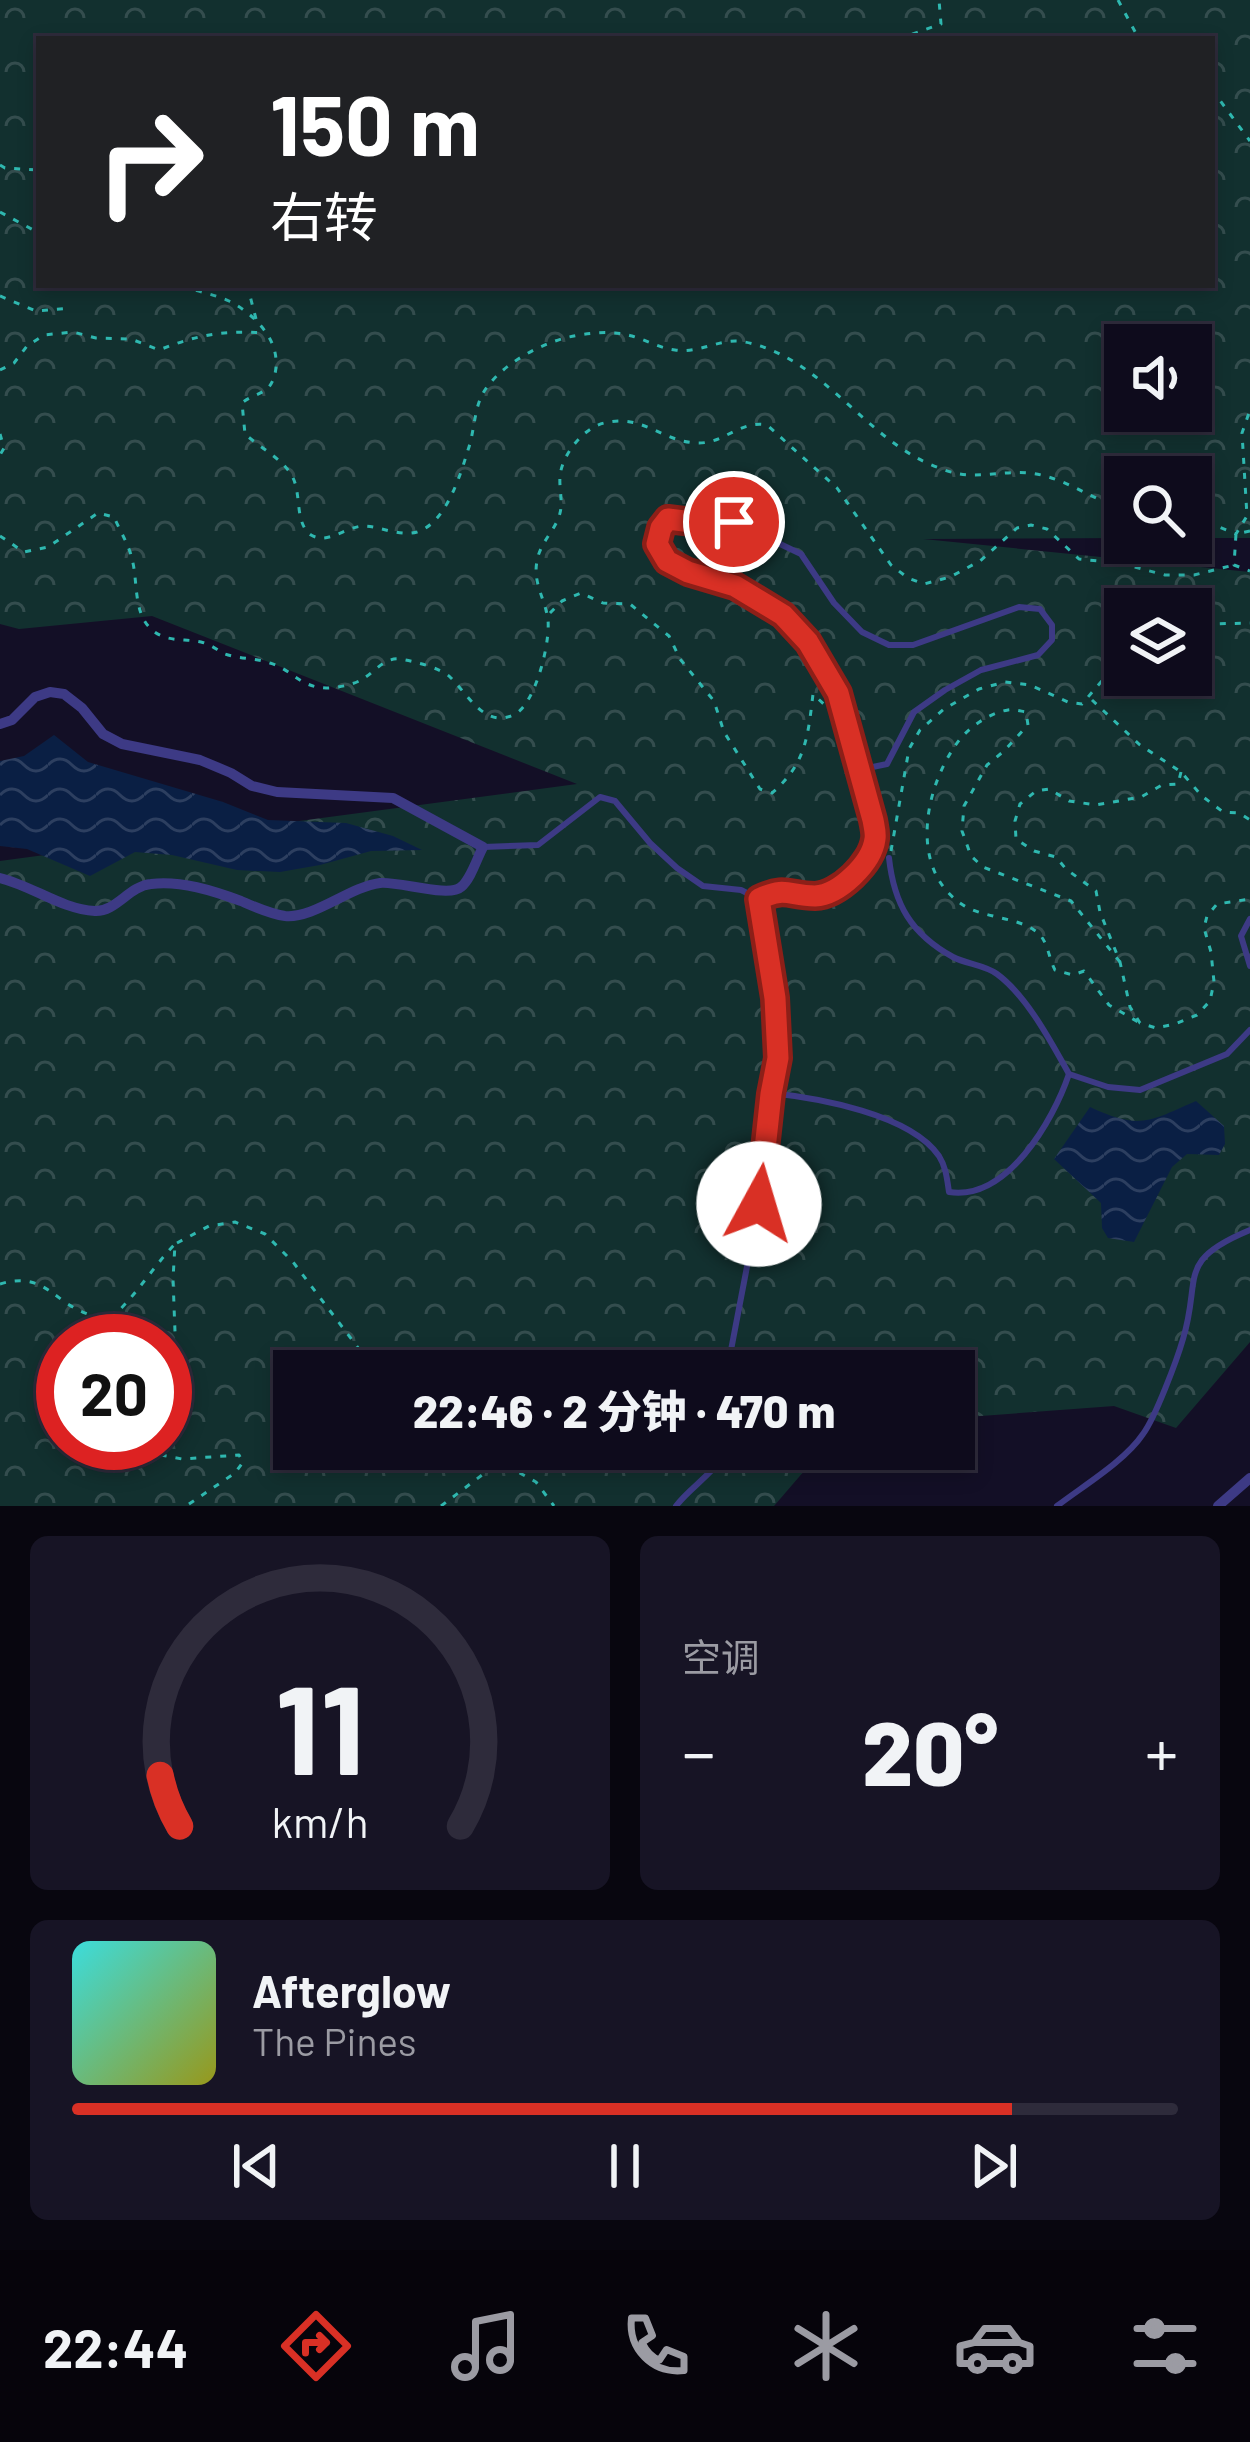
<!DOCTYPE html>
<html lang="zh">
<meta charset="utf-8">
<style>
body{margin:0;font-family:Barlow,"Noto Sans SC",sans-serif;background:#171425;color:#f1f3f6;height:100vh;display:flex;flex-direction:column;font-size:45px;white-space:nowrap}
*{box-sizing:border-box;margin:0}
p{font-size:39px;color:#9b9ba3}
.icon{flex:none;width:66px;height:66px;fill:none;stroke:currentColor;stroke-width:2;stroke-linecap:round;stroke-linejoin:round}
.map{position:relative;height:1506px;overflow:hidden}
.panel{display:flex;flex-direction:column;gap:30px;padding:30px;background:#08060f;flex:1}
.panel>*{flex:none}
.guide{position:absolute;left:36px;top:36px;width:1179px;height:252px;border-radius:0px;box-shadow:0 6px 18px #0003,0 0 0 3px #2e2b3b;background:#202124;color:#fff;overflow:hidden}
.fabs{position:absolute;left:1104px;top:324px;display:grid;gap:24px}
.fabs a{display:grid;place-items:center;width:108px;height:108px;border-radius:0px;background:#0e0b1c;box-shadow:0 6px 18px #0003,0 0 0 3px #2e2b3b;font-size:60px}
.speed{position:absolute;left:36px;top:1314px;display:flex;gap:24px;font-size:60px;font-weight:700;text-align:center}
.speed>*{display:grid;place-content:center;width:156px;height:156px;border-radius:50%;background:#0e0b1c;box-shadow:0 6px 18px #0003,0 0 0 3px #2e2b3b;line-height:1}
.speed .limit{border:18px solid #d22;background:#fff;color:#111}
.pin{position:absolute;display:grid;place-items:center;width:102px;height:102px;color:#fff;margin:-51px;border:6px solid #fff;border-radius:50%;box-shadow:0 3px 12px #0007}
.me{position:absolute;width:132px;margin:-66px;rotate:6deg;stroke-linejoin:round;filter:drop-shadow(0 0 9px #0008)}
.turn{display:flex;align-items:center;gap:42px;height:252px;padding:0 36px;font-size:54px}
.turn .icon{width:156px;height:156px;stroke-width:2.5}
.turn b{display:block;font-size:84px;line-height:102px}
.big{font-size:90px;font-weight:800;line-height:1.1}
.panel .card{flex:1;display:flex;flex-direction:column;justify-content:center;gap:18px;min-width:0;padding:0 42px;border-radius:18px;background:#171425}
.panel .dial{align-items:center;gap:0}
.dial svg{height:312px;overflow:visible;fill:none;stroke:#2e2b3b;stroke-width:7;stroke-linecap:round;text-anchor:middle}
.dial text{fill:#f1f3f6;stroke:none}
.song{display:flex;align-items:center;gap:36px}
.cover{width:144px;height:144px;border-radius:18px;background:linear-gradient(135deg,hsl(180 70% 55%),hsl(60 70% 35%))}
.played{height:12px;border-radius:6px;background:linear-gradient(90deg,#d93025 85%,#2e2b3b 85%)}
.keys{display:flex;justify-content:space-around;direction:ltr}
.heat{display:flex;justify-content:space-between;align-items:center;font-size:66px;direction:ltr}
.panel .tiles{flex:1;display:grid;gap:30px;grid-template-columns:1fr 1fr}
.card:last-child{grid-column:span 2}
.trip{position:absolute;left:273px;top:1350px;width:702px;height:120px;border-radius:0px;background:#0e0b1c;box-shadow:0 6px 18px #0003,0 0 0 3px #2e2b3b;font-weight:800;line-height:120px;text-align:center}
.tabs{display:flex;height:192px;justify-content:space-around;align-items:center;background:#06040b;color:#9b9ba3}
.tabs .icon{width:84px;height:84px}
.tabs .selected{color:#d93025}
.tabs b{font-size:54px;color:#f1f3f6}
.map>svg:first-child{display:block}
.forest{fill:url(#forest-crowns);fill-rule:evenodd}
.water{fill:url(#water-waves)}
.lines{fill:none;stroke-linecap:round;stroke-linejoin:round}
.path{stroke:#2fb8b0;stroke-width:3;stroke-dasharray:6 9;stroke-linecap:butt}
.lane{stroke:#3d3a85;stroke-width:6}
.street{stroke:#3d3a85;stroke-width:10}
.route-casing{stroke:#8d1f18;stroke-width:30}
.route{stroke:#d93025;stroke-width:21}
</style>
<div class="map">
<svg width="1250" height="1506" viewBox="0 0 1250 1506">
<defs>
<pattern id="forest-crowns" width="20" height="18" patternUnits="userSpaceOnUse" patternTransform="scale(3)"><rect width="20" height="18" fill="#12302f"/><path d="M2 6a3 3 0 1 1 6 0M12 15a3 3 0 1 1 6 0" fill="none" stroke="#344d4e"/></pattern>
<pattern id="water-waves" width="16" height="10" patternUnits="userSpaceOnUse" patternTransform="scale(3)"><rect width="16" height="10" fill="#0a1f44"/><path d="M0 5q4-4 8 0t8 0" fill="none" stroke="#2d3f60"/></pattern>
</defs>
<rect width="100%" height="100%" fill="#130f26"/>
<path class="forest" d="M0 0H1250V538H1191V477H1125V538L923 539 1250 572V1342L1176 1428 1114 1406 954 1418V1371H294V1449H823L774 1506H0V861L577 784 152 616 19 629 0 624ZM39 39H1212V285H39ZM1125 345H1191V411H1125ZM1125 609H1191V675H1125ZM63 1341H165V1443H63Z"/>
<g class="water">
<path d="M54 735 88 762 223 802 268 820 346 823 393 836 422 850 371 851 320 865 280 872 237 870 172 855 135 852 90 876 27 849 0 846V761L24 756Z"/>
<path d="M1196 1101 1224 1126 1225 1144 1219 1155 1187 1154 1172 1167 1134 1242 1108 1238 1102 1228 1101 1203 1054 1159 1090 1107C1140 1130 1148 1122 1196 1101Z"/>
</g>
<g class="lines">
<g class="path">
<path d="M1118 0 1139 39"/>
<path d="M898 39 941 24 939 0"/>
<path d="M1212 74 1213 91 1250 141"/>
<path d="M0 165 5 168 39 170"/>
<path d="M0 212 39 233"/>
<path d="M182 285C197 292 214 294 229 301 251 312 275 335 276 360 277 369 274 382 268 388 260 395 250 396 242 403L245 434C259 447 283 459 292 476 302 493 294 523 311 535 328 545 345 527 363 526 380 526 399 537 417 532 446 523 460 476 468 450 474 433 474 413 481 397 495 368 538 344 569 337 588 333 612 330 632 336 646 340 659 348 675 350 700 354 721 337 745 342 816 356 857 425 917 458 928 464 947 472 960 474 986 478 1014 468 1041 475 1071 482 1096 501 1125 510"/>
<path d="M245 285 249 292 256 319"/>
<path d="M0 296 36 311 71 308"/>
<path d="M0 370 14 363 27 346 44 335 73 332 96 338 131 339 159 350C197 335 223 330 264 333"/>
<path d="M0 434 4 448 0 455"/>
<path d="M1191 524 1217 526 1236 534 1247 516 1242 433 1250 410"/>
<path d="M1250 531 1236 534 1234 565 1250 571"/>
<path d="M0 536 24 552 48 547 98 513 114 517C120 531 129 545 132 559 138 580 133 611 150 628 165 643 183 638 201 642 210 644 217 650 225 654 239 659 256 658 270 663 293 670 299 687 326 688 337 688 352 685 361 680 374 673 384 657 400 659 413 661 441 668 450 677 468 694 485 730 515 714 536 704 553 635 547 614 543 596 533 581 537 561 540 542 556 530 560 513 563 502 559 488 560 476 562 455 583 428 604 423 643 413 663 443 699 443 725 443 740 420 767 425L837 488 891 565 908 578 924 584 950 577 980 561 1017 528 1031 525 1047 529 1079 559 1119 563 1165 575H1194L1234 565"/>
<path d="M550 613 562 601 581 593 603 603 630 604 669 636 680 659 714 701 724 732 760 789 772 793C806 764 808 736 813 694L829 709"/>
<path d="M1191 631 1211 624 1250 623"/>
<path d="M1092 700 1140 745 1181 772 1202 796 1223 812 1239 813 1250 820"/>
<path d="M1181 772 1178 784 1162 785 1141 797 1096 805 1069 801 1049 789 1036 791 1020 804 1015 821 1016 839 1034 851 1056 857 1066 869 1096 891 1100 912 1120 962 1130 1007 1140 1023 1156 1028 1175 1024 1197 1015 1210 1001 1214 982 1211 952 1204 928 1207 916 1217 904 1250 899"/>
<path d="M891 851 909 749 920 730 944 709 979 689 1005 682 1030 685 1068 702 1082 704 1107 675 1125 659"/>
<path d="M1120 962 1071 901 983 867 971 856 962 831 964 806 987 765 1004 751 1028 725 1026 712C1020 711 1014 709 1008 710 988 713 965 730 955 746 924 791 909 870 963 905 984 918 1015 917 1034 930 1048 938 1048 957 1055 970L1073 975 1084 971 1109 1005 1140 1023"/>
<path d="M177 1243 209 1226 235 1222 265 1234 293 1262 362 1353 369 1371"/>
<path d="M0 1284C46 1270 53 1304 91 1315 97 1317 104 1317 111 1318 136 1296 152 1268 175 1244L173 1279 175 1332 165 1345"/>
<path d="M63 1429 61 1433 62 1446 81 1457 103 1452H145L182 1459 239 1455 243 1462 235 1473 186 1506"/>
<path d="M449 1449 500 1462 536 1482 554 1506"/>
<path d="M441 1506 498 1463"/>
</g>
<g class="lane">
<path d="M483 847 538 845 600 797 615 801 650 843 677 868 703 886 741 890 759 899"/>
<path d="M889 858C894 904 911 934 953 957 966 964 985 965 997 974 1027 996 1051 1042 1069 1074"/>
<path d="M1250 919 1241 936 1250 966"/>
<path d="M771 1093C784 1026 770 965 759 899 791 883 809 904 837 887 853 878 873 857 875 838 877 820 866 801 862 785 844 724 835 656 781 614 768 604 750 592 734 585 701 571 677 580 657 544L661 528 668 519 700 523 734 522 801 554 834 603 862 632 889 645H913L1019 607 1040 609 1052 625V640L1038 655 981 670 945 690 914 712 887 764 858 770"/>
<path d="M727 1371 759 1204 771 1093C818 1098 910 1114 939 1156 946 1167 947 1179 949 1192 1007 1201 1053 1121 1069 1074L1108 1087 1140 1090 1227 1054 1250 1030"/>
<path d="M676 1506C691 1486 717 1472 726 1449"/>
<path d="M1057 1506C1083 1486 1125 1461 1143 1434 1155 1418 1177 1360 1183 1339 1202 1277 1175 1261 1250 1230"/>
</g>
<g class="street">
<path d="M0 724 12 720 35 697 50 692 64 694 82 708 103 734 122 744 200 760 231 773 252 786 277 792 393 798 483 847C477 858 471 879 461 887 449 898 399 881 380 883 349 887 314 919 285 916 270 914 255 907 241 901 214 891 180 880 151 884 129 886 116 912 95 911 61 909 33 886 0 878"/>
<path d="M1218 1506 1250 1478"/>
</g>
</g>
<g class="lines">
<defs>
<path id="route" d="M734 522 700 523 668 519 661 528 657 544 667 561 688 572 735 586 783 615 808 642 838 693 873 820C874 826 876 833 875 839 872 863 839 895 815 896 789 896 786 886 759 899L775 998 778 1058 771 1094 759 1204"/>
</defs>
<use href="#route" class="route-casing"/>
<use href="#route" class="route"/>
</g>
</svg>
<div class="fabs">
<a><svg class="icon" aria-label="sound" viewBox="0 0 24 24"><path d="M4 9h4l5-4v14l-5-4H4zM17 9q2 3 0 6"/></svg></a>
<a><svg class="icon" aria-label="search" viewBox="0 0 24 24"><circle cx="10" cy="10" r="6"/><path d="M15 15l6 6"/></svg></a>
<a><svg class="icon" aria-label="layers" viewBox="0 0 24 24"><path d="M12 4l9 5-9 5-9-5zM3 14l9 5 9-5"/></svg></a>
</div>
<div class="speed"><div class="limit">20</div></div>
<div class="pin" style="left:734px;top:522px;background:#d93025"><svg class="icon" aria-label="arrive" viewBox="0 0 24 24"><path d="M6 21V4h12l-3 4 3 4H6"/></svg></div>
<svg class="me" style="left:759px;top:1204px" viewBox="-20 -20 40 40"><circle r="19" fill="#fff"/><path d="M0-13L10 11 0 6-10 11z" fill="#d93025"/></svg>
<div class="trip">22:46 · 2 分钟 · 470 m</div>
<div class="guide">
<div class="turn"><svg class="icon" aria-label="right" viewBox="0 0 24 24"><path d="M7 20v-9h11M14 6l5 5-5 5"/></svg><div><b>150 m</b>右转</div></div>
</div>
</div>
<section class="panel">
<div class="tiles">
<div class="card dial"><svg viewBox="0 0 100 80">
<path d="M14 69A42 42 0 1 1 86 69"/>
<path d="M14 69A42 42 0 0 1 9 56" stroke="#d93025"/>
<text x="50" y="56" font-size="32" font-weight="700">11</text>
<text x="50" y="72" font-size="11">km/h</text>
</svg></div>
<div class="card"><p>空调</p>
<div class="heat"><a>−</a><b class="big">20°</b><a>+</a></div>
</div>
<div class="card">
<div class="song"><i class="cover"></i><div><b>Afterglow</b><p>The Pines</p></div></div>
<div class="played"></div>
<div class="keys"><svg class="icon" aria-label="previous" viewBox="0 0 24 24"><path d="M18 5L8 12l10 7zM5 5v14"/></svg><svg class="icon" aria-label="pause" viewBox="0 0 24 24"><path d="M8 5v14M16 5v14"/></svg><svg class="icon" aria-label="next" viewBox="0 0 24 24"><path d="M6 5l10 7-10 7zM19 5v14"/></svg></div>
</div>
</div>
</section>
<nav class="tabs">
<b>22:44</b>
<svg class="icon selected" aria-label="directions" viewBox="0 0 24 24"><path d="M12 3l9 9-9 9-9-9zM9 14v-3h6M13 9l2 2-2 2"/></svg>
<svg class="icon" aria-label="music" viewBox="0 0 24 24"><path d="M9 18V5l10-2v13"/><circle cx="6" cy="18" r="3"/><circle cx="16" cy="16" r="3"/></svg>
<svg class="icon" aria-label="phone" viewBox="0 0 24 24"><path d="M5 4h4l2 5-3 2q2 4 5 5l2-3 5 2v4C11 20 4 13 5 4z"/></svg>
<svg class="icon" aria-label="climate" viewBox="0 0 24 24"><path d="M12 3v18M4 7l16 10M4 17L20 7"/></svg>
<svg class="icon" aria-label="car" viewBox="0 0 24 24"><path d="M5 17H2v-5l4-1 3-4h7l3 4 3 1v5h-3M9 17h6M6 11h13"/><circle cx="7" cy="17" r="2"/><circle cx="17" cy="17" r="2"/></svg>
<svg class="icon" aria-label="filters" viewBox="0 0 24 24"><path d="M4 7h16M4 17h16"/><circle cx="9" cy="7" r="2"/><circle cx="15" cy="17" r="2"/></svg>
</nav>
